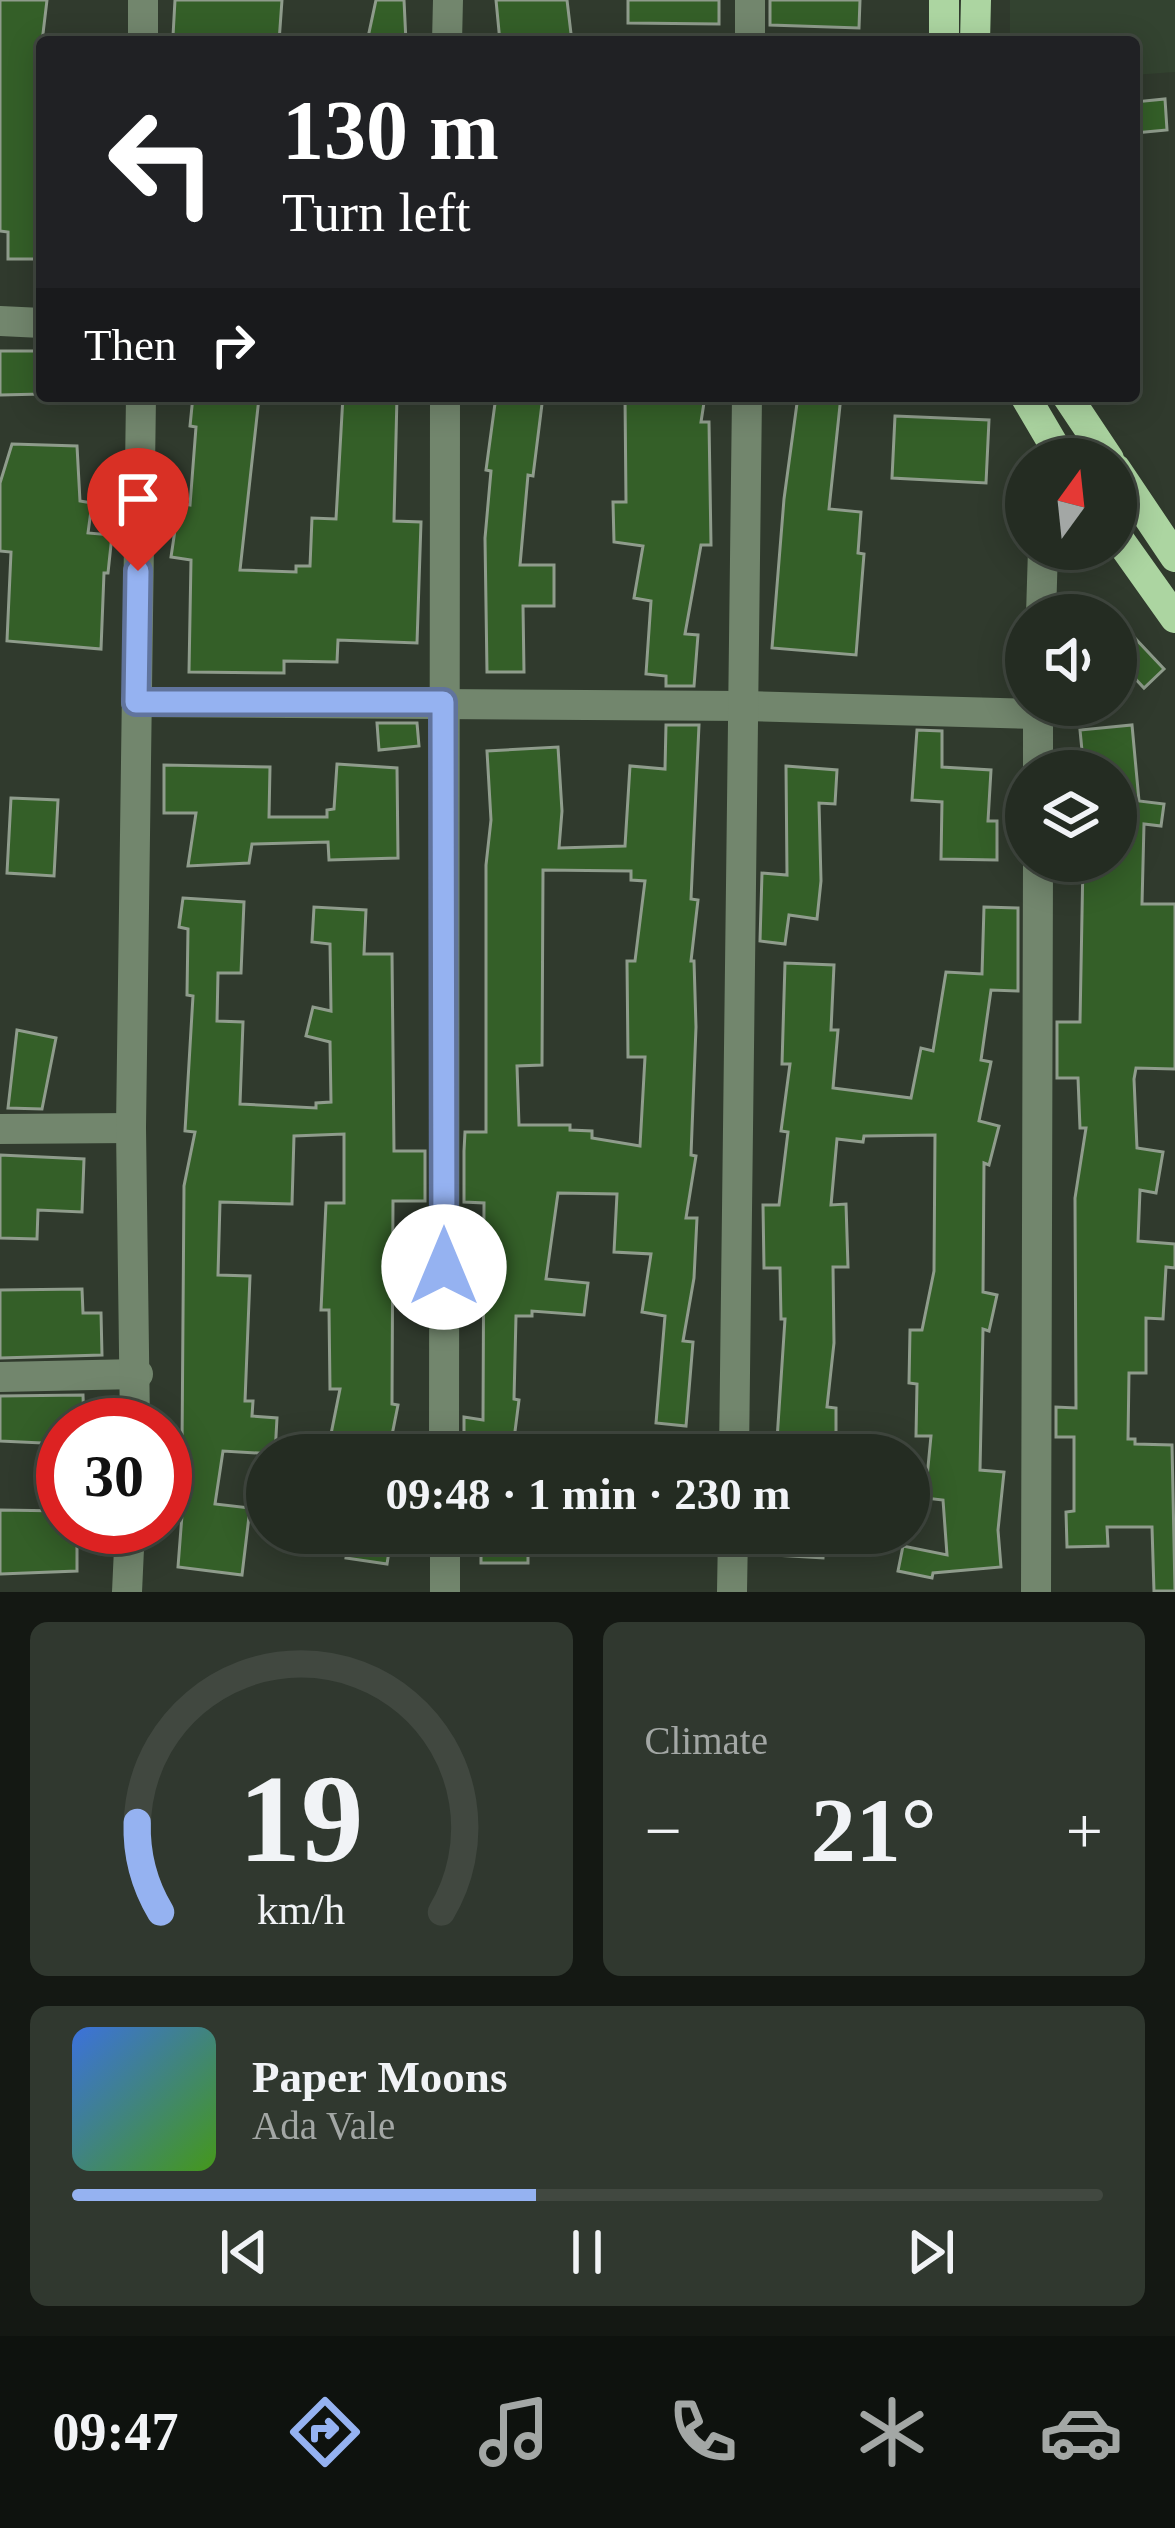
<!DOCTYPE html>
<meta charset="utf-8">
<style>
body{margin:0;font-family:Georgia,serif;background:#30382f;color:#f1f3f6;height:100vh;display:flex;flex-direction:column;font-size:45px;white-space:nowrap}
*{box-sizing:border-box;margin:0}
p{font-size:39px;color:#a3a7a5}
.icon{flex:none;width:66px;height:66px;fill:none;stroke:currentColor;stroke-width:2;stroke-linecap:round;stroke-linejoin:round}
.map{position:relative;height:1592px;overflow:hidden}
.sheet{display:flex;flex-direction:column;gap:30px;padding:30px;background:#141813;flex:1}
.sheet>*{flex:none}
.banner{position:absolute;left:36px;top:36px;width:1104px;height:366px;border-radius:12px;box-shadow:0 6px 30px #0003,0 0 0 3px #414840;background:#202124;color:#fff;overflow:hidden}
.needle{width:78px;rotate:15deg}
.buttons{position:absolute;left:1005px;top:438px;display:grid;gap:24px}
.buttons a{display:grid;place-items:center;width:132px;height:132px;border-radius:50%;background:#242c22;box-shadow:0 6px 30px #0003,0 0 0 3px #414840;font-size:60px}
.speed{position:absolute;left:36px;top:1398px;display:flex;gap:24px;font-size:60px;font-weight:700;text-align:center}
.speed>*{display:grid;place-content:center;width:156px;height:156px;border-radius:50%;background:#242c22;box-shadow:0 6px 30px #0003,0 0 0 3px #414840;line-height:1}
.speed .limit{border:18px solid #d22;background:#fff;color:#111}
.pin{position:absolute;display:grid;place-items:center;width:102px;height:102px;color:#fff;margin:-123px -51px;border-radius:50% 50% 50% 0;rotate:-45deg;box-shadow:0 0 12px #0007}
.pin .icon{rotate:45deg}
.me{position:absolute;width:132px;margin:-66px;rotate:0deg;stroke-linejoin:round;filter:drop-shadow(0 0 9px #0008)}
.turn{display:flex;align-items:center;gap:42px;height:252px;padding:0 48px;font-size:54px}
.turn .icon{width:156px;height:156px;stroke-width:2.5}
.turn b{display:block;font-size:84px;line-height:102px}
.then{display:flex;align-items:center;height:114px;padding:0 48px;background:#0003;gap:24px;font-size:45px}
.big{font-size:90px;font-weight:700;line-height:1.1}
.sheet .tile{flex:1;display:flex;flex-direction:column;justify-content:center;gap:18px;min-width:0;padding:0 42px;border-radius:18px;background:#30382f}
.sheet .dial{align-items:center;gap:0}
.dial svg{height:312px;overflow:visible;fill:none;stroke:#414840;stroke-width:7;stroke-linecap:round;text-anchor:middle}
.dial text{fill:#f1f3f6;stroke:none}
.song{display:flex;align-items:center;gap:36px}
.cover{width:144px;height:144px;border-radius:18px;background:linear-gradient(135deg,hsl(220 70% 55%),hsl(100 70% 35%))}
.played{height:12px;border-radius:6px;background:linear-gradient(90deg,#95b2f1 45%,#414840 45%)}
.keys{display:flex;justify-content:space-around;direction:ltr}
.heat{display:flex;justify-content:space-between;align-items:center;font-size:66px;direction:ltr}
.sheet .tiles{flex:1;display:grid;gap:30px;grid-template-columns:1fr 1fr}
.tile:last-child{grid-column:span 2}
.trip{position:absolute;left:246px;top:1434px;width:684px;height:120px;border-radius:60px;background:#242c22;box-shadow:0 6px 30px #0003,0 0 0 3px #414840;font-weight:700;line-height:120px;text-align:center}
.menu{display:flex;height:192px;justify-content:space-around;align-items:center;background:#0e120e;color:#a3a7a5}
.menu .icon{width:84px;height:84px}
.menu .on{color:#95b2f1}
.menu b{font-size:54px;color:#f1f3f6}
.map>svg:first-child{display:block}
.built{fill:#334330}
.building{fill:#345f28;stroke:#8f9c8c;stroke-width:3;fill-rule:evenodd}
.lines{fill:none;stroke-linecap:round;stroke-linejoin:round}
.minor{stroke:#72866d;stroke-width:30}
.major{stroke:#acd5a1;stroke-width:30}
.route-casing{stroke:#61749d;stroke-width:30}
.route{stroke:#95b2f1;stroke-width:21}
</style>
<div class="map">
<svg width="1175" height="1592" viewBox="0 0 1175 1592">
<rect width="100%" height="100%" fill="#303a2d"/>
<path class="built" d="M1010 0H1175V72L1134 75V42H1010Z"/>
<g class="building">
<path d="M0 0H47L42 42V259H8V232L0 231Z"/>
<path d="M175 0H282L279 42 173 36Z"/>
<path d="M376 0H404L406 42H367Z"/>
<path d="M496 0H567L572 42H500Z"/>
<path d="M628 0H719V24L628 23Z"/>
<path d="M770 0H860L859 28 770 25Z"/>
<path d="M1165 99 1167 130 1134 133V102Z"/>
<path d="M0 351H42V394L0 395Z"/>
<path d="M193 396 259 398 240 570 296 572V566H310L312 518 336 519 343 396H397L394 521 421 522 417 643 338 640 337 662 284 661V673L189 672 191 560 171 557 179 503 190 505 196 427 190 426Z"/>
<path d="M496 396H543L533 476 528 475 520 565H554V606H523L524 672H487L485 538 491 471 486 470Z"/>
<path d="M625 396H705L701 422H709L711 545H701L685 634 698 635 694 686H666V676L646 674 651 601 634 598 643 546 614 542 613 502H626Z"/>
<path d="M798 396H841L829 509 861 512 858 553 864 554 856 655 772 648 784 499Z"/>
<path d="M895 416 989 420 986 483 892 478Z"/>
<path d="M12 444 77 446 80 501 92 503 88 533 112 535 108 573H104L101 649 7 641 11 552 0 551V483Z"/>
<path d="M1116 618 1164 669 1144 688 1116 658Z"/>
<path d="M377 723H417L419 746 379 750Z"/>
<path d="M666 725H699L691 899 698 900 691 961H694L696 1027 691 1155 696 1156 686 1218H697L694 1278 683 1341 693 1342 686 1426 656 1423 665 1316 642 1312 651 1254 614 1252 617 1194 558 1193 546 1279 588 1283 584 1315 532 1311V1316H516L514 1399 519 1400 512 1455 464 1450V1417L483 1420 484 1203 464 1202V1151L465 1132H486V865L491 820 487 751 558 747 562 811 559 848 625 846 630 766 665 769ZM543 870 631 871V880L645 881 635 961H627L628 1057H645L640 1146 592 1138V1131L570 1130V1125H519L517 1066 542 1065Z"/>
<path d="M1132 725 1139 801 1164 804 1161 826 1144 824 1142 904H1175V1069L1136 1068 1134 1079 1137 1148 1163 1152 1156 1193 1140 1190 1138 1241 1175 1244V1268L1166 1267 1163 1319 1146 1318V1373H1129L1128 1439H1135V1444L1172 1445 1175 1591H1154L1152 1527H1107L1108 1546 1067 1547 1066 1512 1074 1511V1437H1056V1407L1076 1408 1075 1198 1086 1128H1080L1078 1078H1057V1022H1080L1083 861H1116V771H1084L1080 730Z"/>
<path d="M917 730 942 731V767L991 770 988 821H997V860L941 859 942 802 912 800Z"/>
<path d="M337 764 397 768 398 858 329 860 328 842 252 844 249 863 188 866 196 813H164V765L270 767 269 817H327V810L334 809Z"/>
<path d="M786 766 837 770 835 804 819 803 821 881 817 919 789 915 785 944 760 941 762 873 787 875Z"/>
<path d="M11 798 58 800 54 876 7 873Z"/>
<path d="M183 898 244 902 241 973H218L217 1021 243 1022 240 1104 316 1108V1103L331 1102 330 1042 306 1036 313 1007 331 1011 330 944 312 942 314 907 366 910 364 954H392L394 1151H425V1201H393L392 1404 398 1405 388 1455 329 1444 340 1389H330L329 1310H321L326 1203H344V1134L294 1136 292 1204 220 1202 218 1275 250 1276 245 1401H253L252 1416 277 1418 275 1454 223 1451 215 1504 250 1508 242 1575 178 1567 187 1450 182 1449 184 1186 195 1132 185 1131 193 996 187 995 188 929 179 927Z"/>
<path d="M984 907 1018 908V991L991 990 981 1060 991 1062 979 1121 999 1126 989 1165 984 1163 983 1292 997 1295 989 1331 983 1329 980 1470 1004 1472 998 1530 1001 1567 933 1573 932 1578 898 1571 903 1546 947 1555 943 1500 925 1498 931 1436H916L917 1384 909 1383 910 1330H922L934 1271 935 1135 864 1136 863 1142 837 1139 831 1205 846 1204 848 1267H833L834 1343 827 1407 836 1408V1455H776L785 1319H781L780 1268H764L763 1205H779L788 1132 781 1131 790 1064H782L785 963 834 965 831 1030H838L833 1088 911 1098 921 1048 933 1051 946 972 982 974Z"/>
<path d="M17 1030 56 1038 42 1109 8 1108Z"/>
<path d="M0 1155 84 1159 82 1212 38 1210 37 1239 0 1238Z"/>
<path d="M82 1289 83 1313H101L102 1355 0 1358V1290Z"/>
<path d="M83 1395 84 1425H63V1444L0 1441V1396Z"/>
<path d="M0 1510 63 1511V1527H77V1571L0 1574Z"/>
<path d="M350 1533H392L387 1564 346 1558Z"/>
<rect x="481" y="1533" width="47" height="30"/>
<path d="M777 1533H824L823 1558 775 1555Z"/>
</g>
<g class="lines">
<g class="minor">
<path d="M143 42V0"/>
<path d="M447 42 448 0"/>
<path d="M750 42V0"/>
<path d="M0 321 42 323"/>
<path d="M1041 615 1043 549"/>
<path d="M136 702 745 706 1038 714"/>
<path d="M1038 771V705"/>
<path d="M0 1129 131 1128"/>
<path d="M0 1377 138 1374"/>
<path d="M135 1425 131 1128 141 396"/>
<path d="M444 1455 445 396"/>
<path d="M734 1455 747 396"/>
<path d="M445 1533V1592"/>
<path d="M127 1592 130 1527"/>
<path d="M732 1592 733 1533"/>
<path d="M1036 1592 1038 861"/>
</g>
<g class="major">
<path d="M944 42V0"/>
<path d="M975 42 976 0"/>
<path d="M1025 396 1062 459"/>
<path d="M1067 396 1109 459"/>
<path d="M1116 469 1175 557"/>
<path d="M1116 535 1175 618"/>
</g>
</g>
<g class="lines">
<defs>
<path id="route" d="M138 571 136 702H443L444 1267"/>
</defs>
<use href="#route" class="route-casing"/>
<use href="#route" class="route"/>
</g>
</svg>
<div class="buttons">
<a><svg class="needle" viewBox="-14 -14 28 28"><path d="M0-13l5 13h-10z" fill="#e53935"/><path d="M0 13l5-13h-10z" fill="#a3a7a5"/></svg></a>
<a><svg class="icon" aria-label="sound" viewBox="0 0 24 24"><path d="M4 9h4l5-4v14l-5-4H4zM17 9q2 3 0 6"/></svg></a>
<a><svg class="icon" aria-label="layers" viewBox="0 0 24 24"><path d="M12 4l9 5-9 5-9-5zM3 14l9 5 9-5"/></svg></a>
</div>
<div class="speed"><div class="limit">30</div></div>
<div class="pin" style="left:138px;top:571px;background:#d93025"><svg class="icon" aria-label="arrive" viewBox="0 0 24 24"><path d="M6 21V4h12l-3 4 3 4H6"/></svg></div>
<svg class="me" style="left:444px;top:1267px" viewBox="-20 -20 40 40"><circle r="19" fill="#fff"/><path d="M0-13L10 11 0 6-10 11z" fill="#95b2f1"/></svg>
<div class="trip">09:48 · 1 min · 230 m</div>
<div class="banner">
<div class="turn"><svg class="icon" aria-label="left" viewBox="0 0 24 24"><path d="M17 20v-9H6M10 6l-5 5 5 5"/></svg><div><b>130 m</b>Turn left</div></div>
<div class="then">Then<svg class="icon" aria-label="right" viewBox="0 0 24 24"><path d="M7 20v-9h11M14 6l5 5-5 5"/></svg></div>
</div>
</div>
<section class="sheet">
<div class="tiles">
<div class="tile dial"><svg viewBox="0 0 100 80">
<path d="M14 69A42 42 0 1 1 86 69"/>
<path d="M14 69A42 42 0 0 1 8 46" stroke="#95b2f1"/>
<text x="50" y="56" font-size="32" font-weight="700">19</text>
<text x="50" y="72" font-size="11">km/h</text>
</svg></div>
<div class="tile"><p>Climate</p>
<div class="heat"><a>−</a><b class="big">21°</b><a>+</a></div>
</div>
<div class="tile">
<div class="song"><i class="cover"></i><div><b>Paper Moons</b><p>Ada Vale</p></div></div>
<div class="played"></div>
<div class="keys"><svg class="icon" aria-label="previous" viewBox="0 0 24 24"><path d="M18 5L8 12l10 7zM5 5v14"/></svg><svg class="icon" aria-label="pause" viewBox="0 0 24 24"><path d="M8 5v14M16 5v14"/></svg><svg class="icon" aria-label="next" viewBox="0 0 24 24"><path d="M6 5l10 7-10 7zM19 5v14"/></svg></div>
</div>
</div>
</section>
<nav class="menu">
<b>09:47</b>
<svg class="icon on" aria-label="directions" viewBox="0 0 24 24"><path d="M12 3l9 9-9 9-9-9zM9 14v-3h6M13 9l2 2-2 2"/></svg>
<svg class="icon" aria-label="music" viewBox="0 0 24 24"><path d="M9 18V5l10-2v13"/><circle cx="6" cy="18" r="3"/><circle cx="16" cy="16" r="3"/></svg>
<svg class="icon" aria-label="phone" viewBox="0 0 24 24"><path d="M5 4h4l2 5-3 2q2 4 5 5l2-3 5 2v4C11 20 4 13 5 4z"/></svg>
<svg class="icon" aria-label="climate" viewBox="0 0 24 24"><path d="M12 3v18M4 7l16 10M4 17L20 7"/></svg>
<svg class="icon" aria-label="car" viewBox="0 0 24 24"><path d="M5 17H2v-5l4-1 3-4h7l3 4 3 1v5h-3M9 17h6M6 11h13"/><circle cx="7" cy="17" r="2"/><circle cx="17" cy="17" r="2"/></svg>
</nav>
